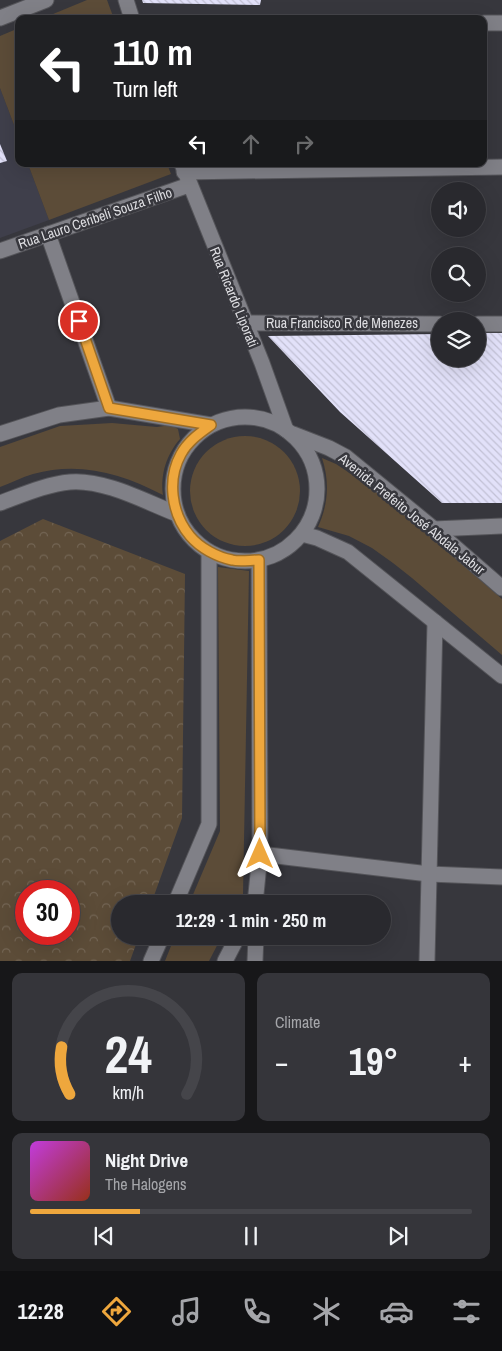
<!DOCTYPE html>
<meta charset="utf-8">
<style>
body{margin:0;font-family:"Archivo Narrow",sans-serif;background:#35353a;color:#f1f3f6;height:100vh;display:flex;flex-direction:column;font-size:19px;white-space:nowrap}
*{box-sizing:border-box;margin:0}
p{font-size:16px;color:#a5a6aa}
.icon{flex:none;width:28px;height:28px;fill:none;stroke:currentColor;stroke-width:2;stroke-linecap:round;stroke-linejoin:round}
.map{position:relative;height:961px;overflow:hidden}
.side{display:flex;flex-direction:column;gap:12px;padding:12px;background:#171719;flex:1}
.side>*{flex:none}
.top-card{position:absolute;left:15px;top:15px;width:472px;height:152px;border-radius:10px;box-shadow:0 5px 20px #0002,0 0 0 1px #45454a;background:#202124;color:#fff;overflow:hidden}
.fabs{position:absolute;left:431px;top:182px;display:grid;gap:10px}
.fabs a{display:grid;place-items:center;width:55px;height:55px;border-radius:50%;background:#29292e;box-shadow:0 5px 20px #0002,0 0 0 1px #45454a;font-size:25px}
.speed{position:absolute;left:15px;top:880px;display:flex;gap:10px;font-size:25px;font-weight:700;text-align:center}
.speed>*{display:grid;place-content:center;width:65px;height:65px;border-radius:50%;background:#29292e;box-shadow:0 5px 20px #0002,0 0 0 1px #45454a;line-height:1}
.speed .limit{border:8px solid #d22;background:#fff;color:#111}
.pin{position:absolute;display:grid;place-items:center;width:42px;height:42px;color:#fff;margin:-21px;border:2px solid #fff;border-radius:50%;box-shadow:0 1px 5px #0007}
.me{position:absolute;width:55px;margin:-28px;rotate:0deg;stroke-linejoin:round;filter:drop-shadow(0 0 4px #0008)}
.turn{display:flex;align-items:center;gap:18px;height:105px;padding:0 15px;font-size:22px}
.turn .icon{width:65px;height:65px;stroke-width:2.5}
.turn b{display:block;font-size:35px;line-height:42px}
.lanes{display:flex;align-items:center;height:48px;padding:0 15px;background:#0003;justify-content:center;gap:25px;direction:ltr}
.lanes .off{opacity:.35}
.big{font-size:38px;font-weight:800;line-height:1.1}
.side .widget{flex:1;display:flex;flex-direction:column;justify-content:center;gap:8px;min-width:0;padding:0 18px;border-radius:10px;background:#35353a}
.side .dial{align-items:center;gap:0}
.dial svg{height:130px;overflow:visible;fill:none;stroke:#45454a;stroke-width:7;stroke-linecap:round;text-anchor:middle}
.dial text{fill:#f1f3f6;stroke:none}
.song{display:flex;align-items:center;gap:15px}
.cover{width:60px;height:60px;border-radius:8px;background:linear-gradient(135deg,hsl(290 70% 55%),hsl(10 70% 35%))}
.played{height:5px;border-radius:2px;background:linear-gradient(90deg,#eea73d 25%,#45454a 25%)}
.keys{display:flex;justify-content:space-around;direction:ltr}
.heat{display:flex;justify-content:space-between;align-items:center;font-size:28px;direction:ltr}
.side .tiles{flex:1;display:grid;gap:12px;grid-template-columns:1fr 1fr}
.widget:last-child{grid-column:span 2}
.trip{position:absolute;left:111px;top:895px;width:280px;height:50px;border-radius:25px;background:#29292e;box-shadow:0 5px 20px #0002,0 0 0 1px #45454a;font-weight:800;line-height:50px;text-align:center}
.tab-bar{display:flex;height:80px;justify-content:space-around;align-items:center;background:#101012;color:#a5a6aa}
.tab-bar .icon{width:35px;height:35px}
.tab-bar .current{color:#eea73d}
.tab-bar b{font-size:22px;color:#f1f3f6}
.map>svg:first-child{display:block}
.built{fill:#3f3f4b}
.forest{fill:url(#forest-crowns);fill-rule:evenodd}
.green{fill:#5c4c38}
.building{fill:url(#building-back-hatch)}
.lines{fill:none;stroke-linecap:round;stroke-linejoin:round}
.minor-casing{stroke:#545459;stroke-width:17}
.minor{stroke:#808087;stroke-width:15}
.route-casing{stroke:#9b6d28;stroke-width:12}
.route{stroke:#eea73d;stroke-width:9}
.labels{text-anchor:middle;stroke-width:5;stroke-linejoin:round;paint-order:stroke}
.street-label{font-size:14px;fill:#dedee2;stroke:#37373d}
</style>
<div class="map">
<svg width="502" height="961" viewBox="0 0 502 961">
<defs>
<pattern id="forest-crowns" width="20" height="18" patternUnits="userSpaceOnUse" patternTransform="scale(1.25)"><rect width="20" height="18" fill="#5c4c38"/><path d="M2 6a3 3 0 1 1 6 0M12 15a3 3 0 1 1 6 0" fill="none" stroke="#736554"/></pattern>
<pattern id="building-back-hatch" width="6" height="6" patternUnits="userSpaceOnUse" patternTransform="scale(1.25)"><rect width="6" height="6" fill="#e2e1f9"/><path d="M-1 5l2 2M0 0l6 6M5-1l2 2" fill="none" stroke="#c2c1d5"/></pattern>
</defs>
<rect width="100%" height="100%" fill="#37373d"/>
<path class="built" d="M0 88 19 138V164H28L49 220 0 238Z"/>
<path class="forest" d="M43 519 185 574 182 818 151 904H120V936H139L130 961H0V541ZM26 891H69V934H26Z"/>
<g class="green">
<path d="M87 0H107L114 19H41Z"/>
<path d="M19 28V138L0 88V36Z"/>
<path d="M28 164H167L171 174 49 220Z"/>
<path d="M112 423 157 427 171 425 178 429 180 439C167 454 160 474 163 495 121 473 79 461 33 474 22 477 11 483 0 487V447L60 426Z"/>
<circle cx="245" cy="491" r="55"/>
<path d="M322 458 336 464 381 494 502 599V655L412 578 393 563 372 548 349 536 318 527C328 505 330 482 322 458Z"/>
<path d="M218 567 249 571 243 895 239 904H189L220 831Z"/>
<path d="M175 936H222L209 961H165Z"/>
</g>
<g class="building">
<path d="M142 0H261L260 5 143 3Z"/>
<path d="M0 144 7 161 0 163Z"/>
<path d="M478 333H502V503H442L340 412 268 336 440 334V359H478Z"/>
</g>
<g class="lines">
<defs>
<g id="minor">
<path d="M126 0 132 19"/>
<path d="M0 18 46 0"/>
<path d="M484 23H502"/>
<path d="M182 164 262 363 286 430"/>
<path d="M184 172 502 167"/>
<path d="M48 234 109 408"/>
<path d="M0 251 189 185"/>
<path d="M245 323 440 324"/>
<path d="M478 324H502"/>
<circle cx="245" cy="489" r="72"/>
<path d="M0 434 59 415 109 408 211 425"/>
<path d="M293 434 329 448 346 457 434 529 502 588"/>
<path d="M0 503C22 495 47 484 70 482 104 479 146 502 177 514"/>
<path d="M434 529 502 526"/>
<path d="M302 534 317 538 348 552 502 676"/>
<path d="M260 854 429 874 502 877"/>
<path d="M175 904 209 824V552"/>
<path d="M255 904 260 854 259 560"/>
<path d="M151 961 162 936"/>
<path d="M225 961 238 936"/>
<path d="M255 961 256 936"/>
<path d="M427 961 435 622"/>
</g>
</defs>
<use href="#minor" class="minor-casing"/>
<use href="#minor" class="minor"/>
</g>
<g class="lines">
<defs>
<path id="route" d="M79 321 109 408 211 425C200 433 188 441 181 454 167 479 171 513 190 536 200 548 217 557 232 560 240 562 250 560 259 560L260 854"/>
</defs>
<use href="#route" class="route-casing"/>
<use href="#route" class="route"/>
</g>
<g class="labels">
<g class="street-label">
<text transform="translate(95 218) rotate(-19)" y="5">Rua Lauro Ceribeli Souza Filho</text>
<text transform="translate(234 297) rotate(68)" y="5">Rua Ricardo Liporati</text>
<text x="342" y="328">Rua Francisco R de Menezes</text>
<text transform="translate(412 514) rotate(39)" y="5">Avenida Prefeito José Abdala Jabur</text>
</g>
</g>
</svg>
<div class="fabs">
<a><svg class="icon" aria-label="sound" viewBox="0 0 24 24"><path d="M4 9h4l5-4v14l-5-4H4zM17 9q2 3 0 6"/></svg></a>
<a><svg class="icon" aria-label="search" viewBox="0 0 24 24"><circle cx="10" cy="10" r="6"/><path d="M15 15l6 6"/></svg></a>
<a><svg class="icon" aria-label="layers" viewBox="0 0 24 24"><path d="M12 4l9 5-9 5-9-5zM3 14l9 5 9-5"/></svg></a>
</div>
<div class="speed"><div class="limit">30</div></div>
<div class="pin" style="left:79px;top:321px;background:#d93025"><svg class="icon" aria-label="arrive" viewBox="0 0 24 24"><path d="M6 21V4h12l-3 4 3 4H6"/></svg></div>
<svg class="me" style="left:260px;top:854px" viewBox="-20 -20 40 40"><path d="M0-17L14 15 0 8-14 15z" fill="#eea73d" stroke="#fff" stroke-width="4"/></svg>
<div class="trip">12:29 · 1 min · 250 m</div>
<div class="top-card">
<div class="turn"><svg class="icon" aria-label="left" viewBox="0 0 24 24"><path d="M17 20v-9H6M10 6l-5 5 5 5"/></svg><div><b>110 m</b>Turn left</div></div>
<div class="lanes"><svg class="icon" aria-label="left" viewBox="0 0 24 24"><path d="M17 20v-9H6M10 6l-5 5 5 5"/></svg><svg class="icon off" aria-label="ahead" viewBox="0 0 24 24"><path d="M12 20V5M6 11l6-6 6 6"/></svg><svg class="icon off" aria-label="right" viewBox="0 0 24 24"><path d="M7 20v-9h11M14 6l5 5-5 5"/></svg></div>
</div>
</div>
<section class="side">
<div class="tiles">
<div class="widget dial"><svg viewBox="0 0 100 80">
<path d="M14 69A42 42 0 1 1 86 69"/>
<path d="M14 69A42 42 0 0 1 9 40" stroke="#eea73d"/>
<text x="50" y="56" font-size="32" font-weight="700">24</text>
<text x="50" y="72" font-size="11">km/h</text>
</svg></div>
<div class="widget"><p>Climate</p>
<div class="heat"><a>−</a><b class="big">19°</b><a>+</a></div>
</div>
<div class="widget">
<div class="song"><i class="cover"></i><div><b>Night Drive</b><p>The Halogens</p></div></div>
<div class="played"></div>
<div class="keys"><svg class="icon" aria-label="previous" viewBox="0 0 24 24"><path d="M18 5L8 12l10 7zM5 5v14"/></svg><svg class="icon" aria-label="pause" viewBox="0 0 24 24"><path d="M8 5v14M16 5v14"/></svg><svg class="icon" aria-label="next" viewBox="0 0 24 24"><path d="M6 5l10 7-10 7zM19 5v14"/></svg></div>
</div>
</div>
</section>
<nav class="tab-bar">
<b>12:28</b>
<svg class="icon current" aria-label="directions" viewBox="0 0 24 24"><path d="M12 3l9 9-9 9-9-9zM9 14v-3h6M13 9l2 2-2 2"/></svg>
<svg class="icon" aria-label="music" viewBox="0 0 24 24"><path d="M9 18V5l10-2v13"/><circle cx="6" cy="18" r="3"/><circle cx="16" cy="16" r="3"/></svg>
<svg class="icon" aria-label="phone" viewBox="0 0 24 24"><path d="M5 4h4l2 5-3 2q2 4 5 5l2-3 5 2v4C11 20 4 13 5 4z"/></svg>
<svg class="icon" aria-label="climate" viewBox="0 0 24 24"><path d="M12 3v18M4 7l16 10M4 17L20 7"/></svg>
<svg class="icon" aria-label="car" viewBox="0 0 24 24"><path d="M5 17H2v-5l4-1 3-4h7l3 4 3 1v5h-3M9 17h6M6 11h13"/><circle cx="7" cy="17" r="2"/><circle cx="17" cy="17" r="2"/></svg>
<svg class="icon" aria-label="filters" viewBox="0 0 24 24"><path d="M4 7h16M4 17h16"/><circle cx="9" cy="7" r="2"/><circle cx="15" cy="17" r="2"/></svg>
</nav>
